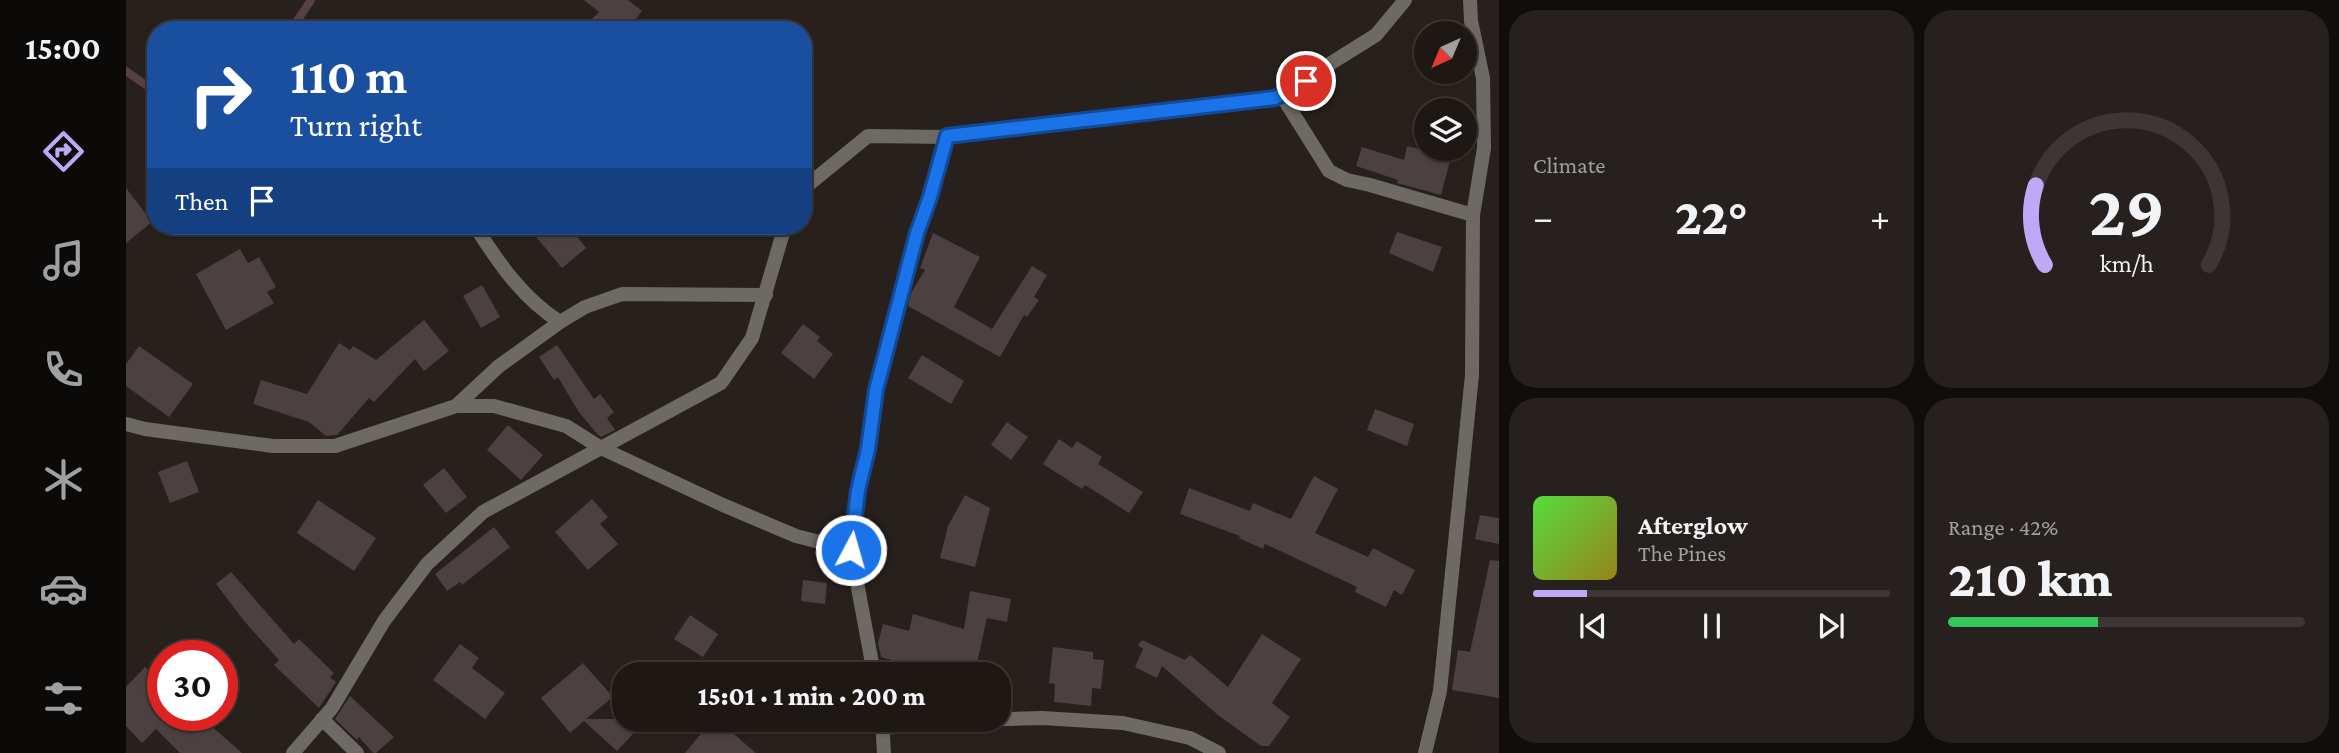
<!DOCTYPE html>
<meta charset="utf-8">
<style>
body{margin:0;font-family:"Crimson Pro",serif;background:#26211e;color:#f1f3f6;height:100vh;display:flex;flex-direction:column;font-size:26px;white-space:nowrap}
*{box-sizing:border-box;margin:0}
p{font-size:23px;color:#a1a0a0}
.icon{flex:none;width:38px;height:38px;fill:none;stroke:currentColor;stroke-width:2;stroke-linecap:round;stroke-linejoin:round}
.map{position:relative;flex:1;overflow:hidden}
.side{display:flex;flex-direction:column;gap:10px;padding:10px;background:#100d0c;width:840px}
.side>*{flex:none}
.top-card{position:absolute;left:21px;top:21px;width:665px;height:214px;border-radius:28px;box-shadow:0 2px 5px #0004,0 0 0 2px #3c3734;background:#1a4fa0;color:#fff;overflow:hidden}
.needle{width:46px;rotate:224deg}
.buttons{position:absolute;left:1288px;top:21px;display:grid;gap:14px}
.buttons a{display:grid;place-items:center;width:63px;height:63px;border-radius:50%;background:#1e1815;box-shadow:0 2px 5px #0004,0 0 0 2px #3c3734;font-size:35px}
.speed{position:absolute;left:21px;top:640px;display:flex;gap:14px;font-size:35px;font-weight:700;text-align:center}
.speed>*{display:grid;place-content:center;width:91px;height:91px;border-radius:50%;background:#1e1815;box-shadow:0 2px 5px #0004,0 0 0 2px #3c3734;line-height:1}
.speed .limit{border:10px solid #d22;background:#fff;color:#111}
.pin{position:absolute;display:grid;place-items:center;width:60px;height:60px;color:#fff;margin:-30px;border:4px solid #fff;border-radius:50%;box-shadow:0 2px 7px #0007}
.me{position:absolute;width:77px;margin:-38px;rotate:6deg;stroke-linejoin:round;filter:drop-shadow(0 0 5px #0008)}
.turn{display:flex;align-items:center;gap:24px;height:147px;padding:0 28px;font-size:32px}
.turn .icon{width:91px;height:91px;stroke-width:2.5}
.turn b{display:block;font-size:49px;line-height:60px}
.then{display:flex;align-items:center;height:66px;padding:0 28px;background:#0003;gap:14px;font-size:26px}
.big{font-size:52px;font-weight:800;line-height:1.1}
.side .card{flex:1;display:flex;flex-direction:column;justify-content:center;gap:10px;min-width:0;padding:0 24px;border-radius:28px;background:#26211e}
.side .dial{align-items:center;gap:0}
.dial svg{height:182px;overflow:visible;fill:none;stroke:#3c3734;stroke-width:7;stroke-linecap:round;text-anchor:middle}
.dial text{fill:#f1f3f6;stroke:none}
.song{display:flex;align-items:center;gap:21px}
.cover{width:84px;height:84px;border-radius:10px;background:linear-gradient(135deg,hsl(110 70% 55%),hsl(50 70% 35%))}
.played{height:7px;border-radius:4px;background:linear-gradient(90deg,#bcaaf6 15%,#3c3734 15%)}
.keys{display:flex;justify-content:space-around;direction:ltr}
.heat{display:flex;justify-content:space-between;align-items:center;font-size:38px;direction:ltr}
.charge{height:10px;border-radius:5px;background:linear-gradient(90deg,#34c759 42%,#3c3734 0)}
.side .tiles{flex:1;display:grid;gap:10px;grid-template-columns:repeat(2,1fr)}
.trip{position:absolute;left:486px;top:662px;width:399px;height:70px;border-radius:28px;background:#1e1815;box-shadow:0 2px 5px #0004,0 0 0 2px #3c3734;font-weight:800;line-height:70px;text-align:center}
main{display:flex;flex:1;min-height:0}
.menu{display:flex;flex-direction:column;width:126px;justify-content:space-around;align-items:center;background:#0c0a08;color:#a1a0a0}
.menu .icon{width:49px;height:49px}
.menu .selected{color:#bcaaf6}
.menu b{font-size:32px;color:#f1f3f6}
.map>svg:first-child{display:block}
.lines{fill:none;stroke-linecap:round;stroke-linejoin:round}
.stream{stroke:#564047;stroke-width:8}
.building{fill:#4b4140}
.street{stroke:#6d6a66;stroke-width:14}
.route-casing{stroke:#114b97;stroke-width:18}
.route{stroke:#1a73e8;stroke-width:12}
</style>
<main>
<nav class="menu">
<b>15:00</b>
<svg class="icon selected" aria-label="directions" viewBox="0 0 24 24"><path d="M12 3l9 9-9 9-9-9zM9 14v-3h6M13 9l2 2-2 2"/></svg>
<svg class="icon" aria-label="music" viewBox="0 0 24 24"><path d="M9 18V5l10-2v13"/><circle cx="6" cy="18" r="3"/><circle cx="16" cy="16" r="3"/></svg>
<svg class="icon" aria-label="phone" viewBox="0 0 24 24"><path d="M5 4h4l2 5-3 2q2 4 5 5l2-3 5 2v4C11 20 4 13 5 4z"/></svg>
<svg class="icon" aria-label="climate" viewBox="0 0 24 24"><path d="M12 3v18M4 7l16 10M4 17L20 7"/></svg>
<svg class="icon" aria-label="car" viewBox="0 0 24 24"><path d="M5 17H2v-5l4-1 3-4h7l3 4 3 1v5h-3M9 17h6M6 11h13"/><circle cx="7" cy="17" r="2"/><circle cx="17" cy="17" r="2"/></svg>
<svg class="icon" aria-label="filters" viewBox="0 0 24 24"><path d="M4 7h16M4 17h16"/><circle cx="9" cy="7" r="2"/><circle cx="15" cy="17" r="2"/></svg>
</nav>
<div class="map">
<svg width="1373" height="753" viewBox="0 0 1373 753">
<rect width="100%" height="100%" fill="#28201c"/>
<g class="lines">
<g class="stream">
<path d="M165 30 185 0"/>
<path d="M0 71 30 92"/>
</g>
</g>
<g class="building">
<path d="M458 0H502L516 11 501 30H455L473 12Z"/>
<path d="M1281 146 1325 157 1315 195 1271 183 1272 180 1230 166 1236 147 1278 160Z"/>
<path d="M0 188 26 222 0 243Z"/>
<path d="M401 226H443L460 248 436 268Z"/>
<path d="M1271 232 1316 247 1307 272 1263 253Z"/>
<path d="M807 233 854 257 828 307 866 329 906 266 921 275 908 297 913 300 901 317 898 315 874 357 782 306 785 293 799 270 794 268Z"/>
<path d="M114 249 122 263 133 257 150 287 141 292 148 303 100 330 70 274Z"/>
<path d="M356 285 374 317 355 328 337 296Z"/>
<path d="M298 320 323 351 298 371 289 359 248 402 243 398 211 435 200 436 183 422 127 404 135 380 181 394 213 343 224 350 227 346 250 360Z"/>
<path d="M677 324 694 337 691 341 707 354 688 379 655 353Z"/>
<path d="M431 345 468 399 474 394 488 412 481 418 489 430 475 437 471 434 452 411 432 377 428 380 413 357Z"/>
<path d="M13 346 67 384 43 417 0 386V364Z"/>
<path d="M796 355 838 381 825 404 782 378Z"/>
<path d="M1249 409 1288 424 1281 446 1241 430Z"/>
<path d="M881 422 902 437 885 460 865 445Z"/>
<path d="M382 425 417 455 395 480 361 450Z"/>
<path d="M933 439 946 448 951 441 976 457 972 464 1017 492 1003 513 959 485 956 489 917 464Z"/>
<path d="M61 461 73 492 44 503 32 472Z"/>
<path d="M318 468 341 497 320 513 297 485Z"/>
<path d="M1188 476 1212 489 1189 533 1242 557 1247 548 1289 570 1276 595 1268 590 1260 607 1229 592 1231 587 1139 544 1137 549 1113 538 1114 536 1054 514 1063 488 1124 511 1127 503 1165 519Z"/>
<path d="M839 495 864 508 849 567 814 558 822 526Z"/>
<path d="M466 499 482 517 474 524 492 544 462 570 429 532Z"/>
<path d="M192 500 250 538 228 571 171 533Z"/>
<path d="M1354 515 1373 518V544L1349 539Z"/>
<path d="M368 527 384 547 336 585 334 582 321 591 309 574Z"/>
<path d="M1364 560 1373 561V698L1326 690 1332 650 1344 652Z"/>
<path d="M105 572 168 644 173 639 208 673 204 677 210 682 193 708 148 665 153 660 119 622 90 584Z"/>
<path d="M677 580 701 583 699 604 675 601Z"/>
<path d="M844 591 885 599 881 622 861 618 849 672 807 662 805 671 755 657 752 643 757 624 783 631 787 614 838 629Z"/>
<path d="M564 615 592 634 577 657 548 639Z"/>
<path d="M1136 634 1175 659 1146 703 1164 717 1143 746H1135L1092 715 1036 666 1031 678 1009 667 1017 649 1012 645 1016 640 1059 660 1064 655 1102 687Z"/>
<path d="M334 644 353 658 346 668 379 693 359 719 307 680Z"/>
<path d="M927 647 967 652V659L978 660 975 689 966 688 965 706 928 702 929 684 923 683Z"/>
<path d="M457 663 487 697 460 719H521L491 751 458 721 444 733 415 698Z"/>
<path d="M19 667 37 684V716H74L116 753H54L30 729 16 743 0 726V687Z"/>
<path d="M224 696 268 737 250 753H247L233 737 231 740 209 719Z"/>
<path d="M587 719H590L630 753H559Z"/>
</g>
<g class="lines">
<g class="street">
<path d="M1156 96 1203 171 1221 180 1244 185 1347 215"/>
<path d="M677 189 742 136 821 137 1149 98 1250 35 1279 0"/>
<path d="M349 226C372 262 396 298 434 322L459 307 496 294 640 295"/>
<path d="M330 406 373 366 434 322"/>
<path d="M0 424 19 429 147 446H209L330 406H368L440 426 475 448 595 383 626 338 659 226"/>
<path d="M748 674 725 550 732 490 742 449 750 390 766 327 791 232 804 197 821 137"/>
<path d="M196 719 231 753"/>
<path d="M756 720 758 753"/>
<path d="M758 728 844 720 916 718 997 723 1064 738 1093 753"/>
<path d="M167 753 206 708 258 621 301 564 357 512 475 448 597 505 670 536 725 550"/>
<path d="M1299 753 1314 691 1346 375 1347 215 1358 148 1357 78 1345 21 1344 0"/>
</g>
</g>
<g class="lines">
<defs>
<path id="route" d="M725 550 732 490 742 449 750 390 791 233 804 197 821 136 1149 98 1180 81"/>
</defs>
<use href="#route" class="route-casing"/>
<use href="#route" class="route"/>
</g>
</svg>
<div class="buttons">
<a><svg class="needle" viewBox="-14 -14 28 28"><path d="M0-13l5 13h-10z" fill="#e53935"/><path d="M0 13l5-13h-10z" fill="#a1a0a0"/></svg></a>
<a><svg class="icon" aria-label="layers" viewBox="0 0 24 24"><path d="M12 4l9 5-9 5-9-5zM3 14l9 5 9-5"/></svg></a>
</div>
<div class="speed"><div class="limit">30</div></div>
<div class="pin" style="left:1180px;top:81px;background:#d93025"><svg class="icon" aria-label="arrive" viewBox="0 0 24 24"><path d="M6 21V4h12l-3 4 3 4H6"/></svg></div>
<svg class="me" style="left:725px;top:550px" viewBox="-20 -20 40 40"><circle r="17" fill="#1a73e8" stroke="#fff" stroke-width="3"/><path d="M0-11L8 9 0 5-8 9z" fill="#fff"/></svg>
<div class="trip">15:01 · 1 min · 200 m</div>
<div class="top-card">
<div class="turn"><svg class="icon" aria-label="right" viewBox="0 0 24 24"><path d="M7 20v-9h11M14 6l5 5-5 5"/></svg><div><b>110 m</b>Turn right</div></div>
<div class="then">Then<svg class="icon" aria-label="arrive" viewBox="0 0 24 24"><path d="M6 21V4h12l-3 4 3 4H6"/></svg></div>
</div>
</div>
<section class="side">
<div class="tiles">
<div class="card"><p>Climate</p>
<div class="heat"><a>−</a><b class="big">22°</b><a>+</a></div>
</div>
<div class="card dial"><svg viewBox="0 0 100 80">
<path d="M14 69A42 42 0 1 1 86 69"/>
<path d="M14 69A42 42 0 0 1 10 34" stroke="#bcaaf6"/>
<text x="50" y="56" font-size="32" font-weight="700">29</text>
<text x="50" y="72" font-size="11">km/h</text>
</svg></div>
<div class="card">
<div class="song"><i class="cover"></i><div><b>Afterglow</b><p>The Pines</p></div></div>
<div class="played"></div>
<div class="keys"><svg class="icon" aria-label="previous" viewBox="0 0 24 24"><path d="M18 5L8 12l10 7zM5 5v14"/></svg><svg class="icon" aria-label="pause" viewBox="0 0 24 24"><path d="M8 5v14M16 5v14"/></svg><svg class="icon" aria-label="next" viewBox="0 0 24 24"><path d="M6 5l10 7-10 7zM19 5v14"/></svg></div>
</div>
<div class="card"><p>Range · 42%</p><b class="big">210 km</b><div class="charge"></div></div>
</div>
</section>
</main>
